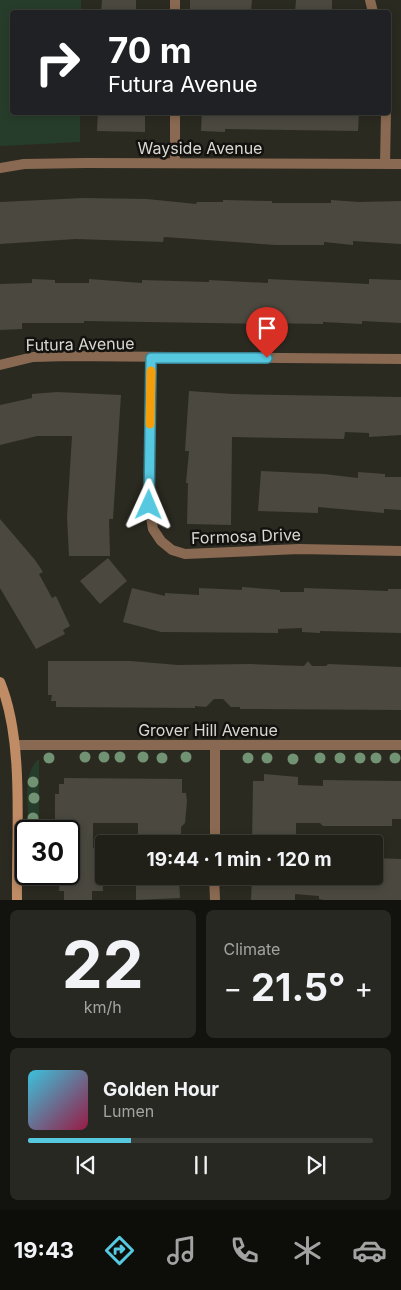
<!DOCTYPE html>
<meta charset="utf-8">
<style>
body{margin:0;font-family:Inter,sans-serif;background:#282822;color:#f1f3f6;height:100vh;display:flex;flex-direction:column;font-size:19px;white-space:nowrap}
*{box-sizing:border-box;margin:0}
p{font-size:16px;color:#a2a3a2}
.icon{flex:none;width:28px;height:28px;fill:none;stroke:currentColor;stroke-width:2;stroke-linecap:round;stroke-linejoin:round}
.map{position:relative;height:900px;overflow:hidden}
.side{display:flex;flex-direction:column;gap:10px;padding:10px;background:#12120e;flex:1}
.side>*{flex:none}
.top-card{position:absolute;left:10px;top:10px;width:381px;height:105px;border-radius:5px;box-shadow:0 2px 8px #0003,0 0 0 1px #3d3e38;background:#202124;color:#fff;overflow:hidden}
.speed{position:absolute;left:15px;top:820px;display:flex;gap:10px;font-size:25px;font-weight:700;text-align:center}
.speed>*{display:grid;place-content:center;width:65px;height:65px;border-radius:50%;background:#202019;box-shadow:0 2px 8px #0003,0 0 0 1px #3d3e38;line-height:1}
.speed .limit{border:2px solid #111;border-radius:8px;background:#fff;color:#111}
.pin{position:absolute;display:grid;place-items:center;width:42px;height:42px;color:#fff;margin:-51px -21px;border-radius:50% 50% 50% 0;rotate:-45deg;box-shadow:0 0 5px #0007}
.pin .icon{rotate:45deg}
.me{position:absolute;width:55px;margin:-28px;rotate:1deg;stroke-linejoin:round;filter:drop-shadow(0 0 4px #0008)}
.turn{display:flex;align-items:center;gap:18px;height:105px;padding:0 15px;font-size:22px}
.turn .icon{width:65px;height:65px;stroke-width:2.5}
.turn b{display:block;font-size:35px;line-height:42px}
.big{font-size:38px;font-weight:700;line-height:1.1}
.side .tile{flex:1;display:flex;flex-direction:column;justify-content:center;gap:8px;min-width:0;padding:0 18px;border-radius:8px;background:#282822}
.side .dial{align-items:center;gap:0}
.dial b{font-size:65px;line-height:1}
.song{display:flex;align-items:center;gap:15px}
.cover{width:60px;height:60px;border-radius:8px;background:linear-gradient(135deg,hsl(190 70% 55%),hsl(340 70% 35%))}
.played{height:5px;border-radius:2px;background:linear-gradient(90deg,#56c9e1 30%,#3d3e38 30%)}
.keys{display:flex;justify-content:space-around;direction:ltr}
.heat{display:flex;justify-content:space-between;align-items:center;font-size:28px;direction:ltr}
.side .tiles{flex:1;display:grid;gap:10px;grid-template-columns:1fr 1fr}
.tile:last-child{grid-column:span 2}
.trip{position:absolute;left:95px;top:835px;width:288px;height:50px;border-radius:5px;background:#202019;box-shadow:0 2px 8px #0003,0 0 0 1px #3d3e38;font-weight:700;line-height:50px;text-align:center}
.dock{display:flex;height:80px;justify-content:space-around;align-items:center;background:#0d0d0a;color:#a2a3a2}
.dock .icon{width:35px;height:35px}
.dock .current{color:#56c9e1}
.dock b{font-size:22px;color:#f1f3f6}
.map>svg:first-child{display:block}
.green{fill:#273d2b}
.building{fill:#4a483f}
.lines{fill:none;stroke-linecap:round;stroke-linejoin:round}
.street{stroke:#896951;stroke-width:10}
.secondary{stroke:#bf8c65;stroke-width:10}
.tree{fill:#719273}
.route-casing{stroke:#388392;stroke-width:12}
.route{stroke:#56c9e1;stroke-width:9}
.slow{stroke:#f59e0b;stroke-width:9}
.labels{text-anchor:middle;stroke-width:5;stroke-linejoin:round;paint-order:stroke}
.street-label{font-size:16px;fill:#d9d8d2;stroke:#13120f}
</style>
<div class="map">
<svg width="401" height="900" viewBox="0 0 401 900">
<rect width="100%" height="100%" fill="#2b2a21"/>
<g class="green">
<path d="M0 0H81V12H12V112L80 113V142L0 146Z"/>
<path d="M39 759V827H37V831H29C29 811 21 773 39 759Z"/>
</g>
<g class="building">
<path d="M102 0H136V12H101Z"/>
<path d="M190 0H252L251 12 190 9Z"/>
<path d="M296 0H332V12H295Z"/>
<path d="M98 112H145V132L97 131Z"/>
<path d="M202 112H359L358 131 225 129V132L201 131Z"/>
<path d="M83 198 147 199 196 204 197 202H223V200L272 201V203H331V200L359 202 401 201V244L353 241V245L324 242V245H276L164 237 163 242 76 239 0 244V202Z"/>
<path d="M32 279 55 280V283H89V279L142 283V280L209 282V280L268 283V279L369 284V279L401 280V323L362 321V324L323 322V324L266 323V324L84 321V323H22V329L0 330V284L32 283Z"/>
<path d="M189 391 233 394 401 397V435L369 437V433L345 432 344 439 232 437 231 525 187 524 188 483H186L189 451H185Z"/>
<path d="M57 392 121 395 113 519H109L110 556H69L67 517 72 436H37L0 445V405L32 398V394Z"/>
<path d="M261 471 324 474 358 478V472L385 474V477H401V510L384 509V513L318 507V513L258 511Z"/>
<path d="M0 519 35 560 43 572 39 574 52 598 56 596 70 626 63 630 65 634 36 649 0 588Z"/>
<path d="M108 558 127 581 100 604 80 581Z"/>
<path d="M242 587 280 590V592H304V588L388 591V589H401V633L320 631V633L302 632V628L278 629V633L161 632 123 622 132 588 165 596V593L199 595V588L242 590Z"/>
<path d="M48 661H130L178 665 249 664 304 666 308 661 312 666H326L328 664 401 667V710L240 709V707H231L223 699H214L206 707 195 706V708L56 707V701H51L52 695H48Z"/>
<path d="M264 774 298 777V785L323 786V780L401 781V819H392V826H323L320 823H296V844H252L253 781H264Z"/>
<path d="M64 778 182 779V793H186L187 801 185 823 181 827V844H138V823H93V848H101L103 891H92V900H64V891H59L60 874H69V825H55V794H59V784H64Z"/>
<path d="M374 858 401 859V900H323L319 899V896L295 894V900H251L252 876H374Z"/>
<path d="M136 876H179L180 898 136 900Z"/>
</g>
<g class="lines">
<g class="street">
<path d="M370 0 373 12"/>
<path d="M175 12V0"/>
<path d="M175 163V112"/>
<path d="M385 164 386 112"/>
<path d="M0 168 24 164 86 163 401 164"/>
<path d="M151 358 149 505 153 529 161 541 172 550 185 554 299 549 401 551"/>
<path d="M0 365 33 357 69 356 401 359"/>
<path d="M15 745H401"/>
<path d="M215 844V746"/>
<path d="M214 876 215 900"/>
</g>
<path class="secondary" d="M0 682C25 742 16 834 17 900"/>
</g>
<g class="tree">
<circle cx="85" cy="757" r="5.5"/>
<circle cx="104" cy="757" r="5.5"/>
<circle cx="120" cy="757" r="5.5"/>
<circle cx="143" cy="757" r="5.5"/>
<circle cx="186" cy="757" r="5.5"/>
<circle cx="49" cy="758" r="5.5"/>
<circle cx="162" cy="758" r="5.5"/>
<circle cx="248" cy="758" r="5.5"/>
<circle cx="267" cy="758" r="5.5"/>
<circle cx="320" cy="758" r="5.5"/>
<circle cx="340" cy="758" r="5.5"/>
<circle cx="360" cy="758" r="5.5"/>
<circle cx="376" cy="758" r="5.5"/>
<circle cx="395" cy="758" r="5.5"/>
<circle cx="293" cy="759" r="5.5"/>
<circle cx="33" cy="782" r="5.5"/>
<circle cx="34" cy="798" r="5.5"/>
<circle cx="33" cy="818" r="5.5"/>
</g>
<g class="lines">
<defs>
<path id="route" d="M149 505 151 358H267"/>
</defs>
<use href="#route" class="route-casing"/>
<use href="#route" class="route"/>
<path class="slow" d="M150 424 151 371"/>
</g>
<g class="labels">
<g class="street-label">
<text x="200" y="154">Wayside Avenue</text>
<text transform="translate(80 344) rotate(-1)" y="6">Futura Avenue</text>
<text transform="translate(246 536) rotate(-2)" y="6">Formosa Drive</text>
<text x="208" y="736">Grover Hill Avenue</text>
</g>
</g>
</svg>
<div class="speed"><div class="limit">30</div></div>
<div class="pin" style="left:267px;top:358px;background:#d93025"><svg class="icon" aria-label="arrive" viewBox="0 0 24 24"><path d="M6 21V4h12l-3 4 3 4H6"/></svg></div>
<svg class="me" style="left:149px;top:505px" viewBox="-20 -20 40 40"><path d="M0-17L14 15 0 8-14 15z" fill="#56c9e1" stroke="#fff" stroke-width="4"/></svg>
<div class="trip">19:44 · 1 min · 120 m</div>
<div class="top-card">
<div class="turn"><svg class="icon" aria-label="right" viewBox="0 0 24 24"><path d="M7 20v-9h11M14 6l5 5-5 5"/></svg><div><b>70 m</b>Futura Avenue</div></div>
</div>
</div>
<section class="side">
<div class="tiles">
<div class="tile dial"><b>22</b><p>km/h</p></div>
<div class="tile"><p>Climate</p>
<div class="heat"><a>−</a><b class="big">21.5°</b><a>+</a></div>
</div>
<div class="tile">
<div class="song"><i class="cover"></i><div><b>Golden Hour</b><p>Lumen</p></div></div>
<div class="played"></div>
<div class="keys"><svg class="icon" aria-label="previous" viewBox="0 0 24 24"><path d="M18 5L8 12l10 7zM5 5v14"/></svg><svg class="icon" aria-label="pause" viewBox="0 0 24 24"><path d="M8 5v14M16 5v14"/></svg><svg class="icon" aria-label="next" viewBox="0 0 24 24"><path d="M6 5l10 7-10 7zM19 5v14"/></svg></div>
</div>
</div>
</section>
<nav class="dock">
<b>19:43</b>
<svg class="icon current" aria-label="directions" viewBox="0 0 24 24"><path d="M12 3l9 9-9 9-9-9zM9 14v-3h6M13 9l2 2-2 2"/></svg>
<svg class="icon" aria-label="music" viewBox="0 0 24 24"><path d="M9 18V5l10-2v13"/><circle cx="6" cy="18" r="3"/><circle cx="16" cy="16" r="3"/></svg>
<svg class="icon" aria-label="phone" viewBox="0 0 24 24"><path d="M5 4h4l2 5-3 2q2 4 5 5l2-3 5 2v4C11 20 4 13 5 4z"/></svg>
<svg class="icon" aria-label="climate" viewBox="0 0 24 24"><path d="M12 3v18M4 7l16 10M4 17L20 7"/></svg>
<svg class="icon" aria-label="car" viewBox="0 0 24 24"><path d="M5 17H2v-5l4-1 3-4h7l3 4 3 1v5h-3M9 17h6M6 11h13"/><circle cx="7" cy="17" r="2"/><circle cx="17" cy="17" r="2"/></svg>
</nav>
